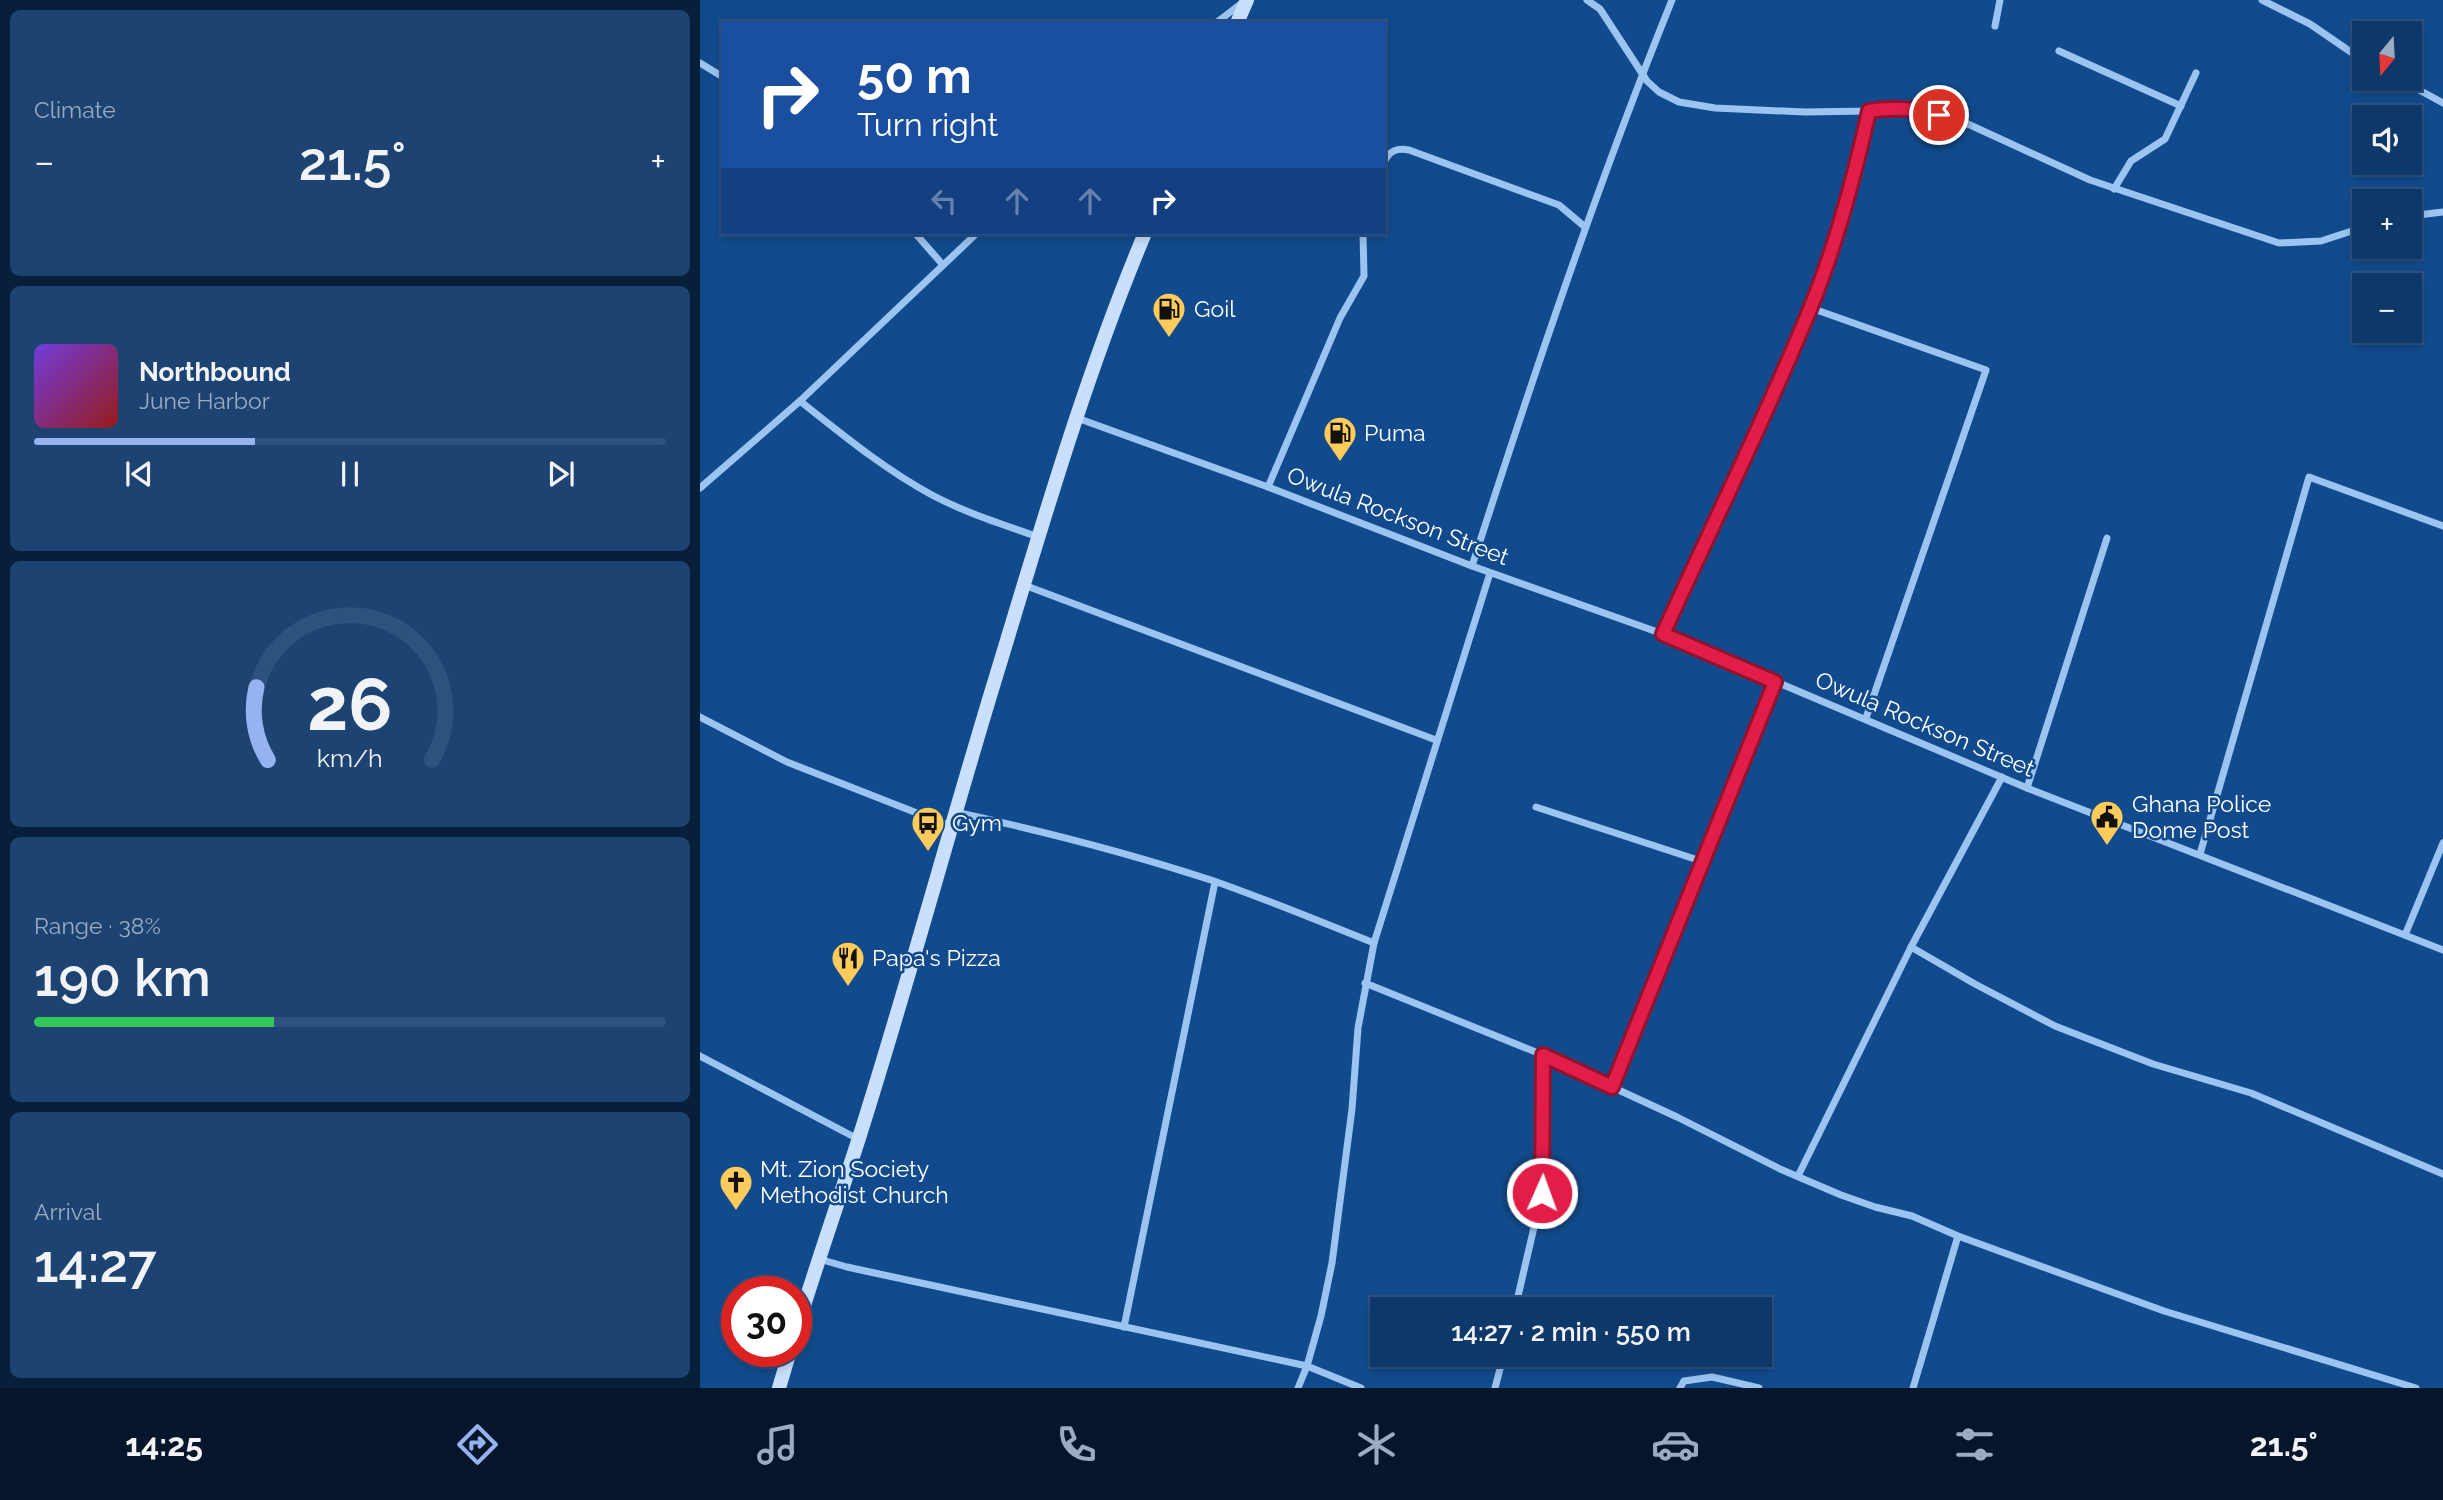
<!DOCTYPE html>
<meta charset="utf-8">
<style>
body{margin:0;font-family:Raleway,sans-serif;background:#1c4372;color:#f1f3f6;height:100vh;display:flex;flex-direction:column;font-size:26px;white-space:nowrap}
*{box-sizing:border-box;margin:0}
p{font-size:23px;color:#9bacc1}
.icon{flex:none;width:38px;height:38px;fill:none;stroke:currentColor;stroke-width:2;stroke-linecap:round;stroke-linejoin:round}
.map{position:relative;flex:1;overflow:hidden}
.panel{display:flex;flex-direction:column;gap:10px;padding:10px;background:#081f3a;width:700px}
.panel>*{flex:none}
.hud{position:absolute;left:21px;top:21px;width:665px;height:214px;border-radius:0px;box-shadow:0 4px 10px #0003,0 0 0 2px #2e527e;background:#1a4fa0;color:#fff;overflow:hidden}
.needle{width:46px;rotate:198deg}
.controls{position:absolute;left:1652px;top:21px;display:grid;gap:14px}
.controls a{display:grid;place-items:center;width:70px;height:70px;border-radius:0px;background:#0e386a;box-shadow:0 4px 10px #0003,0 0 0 2px #2e527e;font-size:35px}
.speed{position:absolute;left:21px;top:1276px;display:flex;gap:14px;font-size:35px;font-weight:700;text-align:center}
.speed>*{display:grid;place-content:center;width:91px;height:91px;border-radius:50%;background:#0e386a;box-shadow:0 4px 10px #0003,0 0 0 2px #2e527e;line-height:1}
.speed .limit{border:10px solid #d22;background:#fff;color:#111}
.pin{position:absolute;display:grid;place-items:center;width:60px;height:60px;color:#fff;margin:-30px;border:4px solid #fff;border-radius:50%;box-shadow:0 2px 7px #0007}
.me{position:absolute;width:77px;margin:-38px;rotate:2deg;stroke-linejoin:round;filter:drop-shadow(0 0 5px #0008)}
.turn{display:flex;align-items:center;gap:24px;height:147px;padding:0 21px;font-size:32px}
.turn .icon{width:91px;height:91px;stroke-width:2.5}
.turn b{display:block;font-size:49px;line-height:60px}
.lanes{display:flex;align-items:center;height:66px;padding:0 21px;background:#0003;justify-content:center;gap:35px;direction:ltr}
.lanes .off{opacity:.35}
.big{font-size:52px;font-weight:600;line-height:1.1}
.panel .widget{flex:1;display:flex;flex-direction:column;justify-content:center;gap:10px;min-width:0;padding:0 24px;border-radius:10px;background:#1c4372}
.panel .dial{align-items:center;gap:0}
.dial svg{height:182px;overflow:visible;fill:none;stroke:#2e527e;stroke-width:7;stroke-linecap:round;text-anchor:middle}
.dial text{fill:#f1f3f6;stroke:none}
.song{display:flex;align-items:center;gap:21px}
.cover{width:84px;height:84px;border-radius:10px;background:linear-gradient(135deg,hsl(260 70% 55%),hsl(0 70% 35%))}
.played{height:7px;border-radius:4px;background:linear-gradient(90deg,#95b2f1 35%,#2e527e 35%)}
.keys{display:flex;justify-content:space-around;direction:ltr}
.heat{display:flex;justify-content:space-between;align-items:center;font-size:38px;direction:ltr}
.charge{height:10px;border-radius:5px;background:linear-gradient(90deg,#34c759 38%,#2e527e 0)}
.trip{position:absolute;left:670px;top:1297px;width:402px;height:70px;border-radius:0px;background:#0e386a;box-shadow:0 4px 10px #0003,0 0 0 2px #2e527e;font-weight:600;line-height:70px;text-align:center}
.menu{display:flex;height:112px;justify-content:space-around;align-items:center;background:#06162a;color:#9bacc1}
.menu .icon{width:49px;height:49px}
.menu .active{color:#95b2f1}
.menu b{font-size:32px;color:#f1f3f6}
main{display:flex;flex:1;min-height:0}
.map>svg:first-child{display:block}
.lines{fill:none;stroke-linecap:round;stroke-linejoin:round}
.street{stroke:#9bc4f1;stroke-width:7}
.secondary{stroke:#c9e0fc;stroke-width:14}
.route-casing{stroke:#92132f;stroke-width:18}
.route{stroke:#e11d48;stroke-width:12}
.labels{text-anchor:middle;stroke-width:5;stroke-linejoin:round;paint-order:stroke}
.poi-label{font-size:23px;fill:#fff;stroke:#124b8d;text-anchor:start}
.street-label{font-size:23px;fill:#fff;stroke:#124b8d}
</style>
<main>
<section class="panel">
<div class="widget"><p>Climate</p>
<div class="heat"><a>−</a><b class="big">21.5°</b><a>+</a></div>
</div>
<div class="widget">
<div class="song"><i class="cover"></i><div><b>Northbound</b><p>June Harbor</p></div></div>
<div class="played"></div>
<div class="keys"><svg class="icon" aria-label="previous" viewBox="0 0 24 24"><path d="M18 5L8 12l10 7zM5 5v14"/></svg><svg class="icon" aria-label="pause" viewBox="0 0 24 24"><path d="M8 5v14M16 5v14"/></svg><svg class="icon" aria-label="next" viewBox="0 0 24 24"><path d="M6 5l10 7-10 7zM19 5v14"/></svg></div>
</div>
<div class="widget dial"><svg viewBox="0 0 100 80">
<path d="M14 69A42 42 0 1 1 86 69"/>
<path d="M14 69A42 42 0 0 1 9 37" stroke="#95b2f1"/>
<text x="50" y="56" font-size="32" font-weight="700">26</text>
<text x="50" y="72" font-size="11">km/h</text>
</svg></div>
<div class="widget"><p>Range · 38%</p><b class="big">190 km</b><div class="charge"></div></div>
<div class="widget"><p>Arrival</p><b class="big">14:27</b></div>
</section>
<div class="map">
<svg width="1743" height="1388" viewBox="0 0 1743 1388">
<rect width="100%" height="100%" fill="#124b8d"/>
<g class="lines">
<g class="street">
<path d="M887 0 900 9 947 81 959 92 979 102 1015 108 1105 112 1169 111 1190 107 1222 110 1257 119 1390 180 1579 243 1621 241 1664 227"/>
<path d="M1562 0 1610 24 1664 61"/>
<path d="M516 23 542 3"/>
<path d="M1295 26 1300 0"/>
<path d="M1359 51 1481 106"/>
<path d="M0 63 23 77"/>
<path d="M1699 79 1743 103"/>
<path d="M684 163C689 150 697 148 709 150L859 205 885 227"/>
<path d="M1414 189 1431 161 1465 139 1496 73"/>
<path d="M1710 216 1743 212"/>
<path d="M215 233 243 265"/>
<path d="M1111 308 1286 370 1166 718"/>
<path d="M100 401C143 435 184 469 232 495 266 513 302 524 338 537"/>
<path d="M377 418 568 487 772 566 963 634 1327 788 1743 950"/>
<path d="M568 487 640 318 664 276 663 233"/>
<path d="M0 488 100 401 277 233"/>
<path d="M772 566C833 376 897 186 972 0"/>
<path d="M324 585 736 740"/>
<path d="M963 634C1012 526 1065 419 1110 309 1136 246 1154 178 1169 111"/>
<path d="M0 717 87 762 250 826"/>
<path d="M1327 788 1407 538"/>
<path d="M836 807 1004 862"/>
<path d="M255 812C343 831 429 853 514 881 568 900 621 922 674 943"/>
<path d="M1500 854 1609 477 1743 526"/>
<path d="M1705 935 1743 843"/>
<path d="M1211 947 1275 984 1355 1026 1453 1064 1551 1093 1743 1174"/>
<path d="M665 983 843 1055 977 1117 1080 1169 1141 1195 1175 1207 1212 1216 1258 1236 1464 1311 1716 1388"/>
<path d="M0 1056 158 1139"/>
<path d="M912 1087 1075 682"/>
<path d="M1098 1176 1211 947 1302 777"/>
<path d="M119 1259 147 1267 607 1366 661 1388"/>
<path d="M815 1309 842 1193 843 1055"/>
<path d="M424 1327 515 882"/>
<path d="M598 1388 607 1366 621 1316 632 1263 652 1109 658 1028 674 943 790 573"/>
<path d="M795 1388 804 1354"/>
<path d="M980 1388 984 1381 1012 1377 1059 1388"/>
<path d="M1213 1388 1258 1236"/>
</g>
<g class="secondary">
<path d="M537 23 547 0"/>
<path d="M96 1331C116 1266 138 1203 159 1138 207 987 248 834 294 683 340 532 384 378 445 233"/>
<path d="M79 1388 90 1351"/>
</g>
</g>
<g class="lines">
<defs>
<path id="route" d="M842 1193 843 1055 912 1087 1075 682 963 634C1012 526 1065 419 1110 309 1136 246 1154 178 1169 111 1193 107 1215 108 1239 115"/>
</defs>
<use href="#route" class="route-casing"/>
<use href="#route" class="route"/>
</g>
<defs>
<symbol id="fuel-pin" viewBox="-11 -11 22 30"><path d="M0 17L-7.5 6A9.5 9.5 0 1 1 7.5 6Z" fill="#ffcc5b" stroke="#124b8d"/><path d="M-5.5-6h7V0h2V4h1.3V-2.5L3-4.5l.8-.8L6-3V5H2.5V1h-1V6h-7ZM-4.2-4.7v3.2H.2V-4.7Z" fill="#111"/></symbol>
<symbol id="civic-pin" viewBox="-11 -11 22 30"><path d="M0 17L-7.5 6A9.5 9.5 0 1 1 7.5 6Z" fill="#ffcc5b" stroke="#124b8d"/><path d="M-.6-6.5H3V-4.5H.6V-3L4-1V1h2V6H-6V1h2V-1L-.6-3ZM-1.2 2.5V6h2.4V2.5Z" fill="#111"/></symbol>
<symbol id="bus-pin" viewBox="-11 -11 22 30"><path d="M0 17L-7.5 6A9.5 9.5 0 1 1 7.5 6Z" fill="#ffcc5b" stroke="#124b8d"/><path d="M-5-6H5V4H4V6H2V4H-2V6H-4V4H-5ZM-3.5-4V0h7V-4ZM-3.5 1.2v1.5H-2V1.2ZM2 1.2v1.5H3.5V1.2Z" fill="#111"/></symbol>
<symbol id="restaurant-pin" viewBox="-11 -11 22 30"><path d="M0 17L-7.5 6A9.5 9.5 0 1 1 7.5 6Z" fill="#ffcc5b" stroke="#124b8d"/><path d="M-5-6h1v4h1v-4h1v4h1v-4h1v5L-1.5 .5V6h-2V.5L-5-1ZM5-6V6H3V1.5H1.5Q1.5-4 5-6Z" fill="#111"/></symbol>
<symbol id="church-pin" viewBox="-11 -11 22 30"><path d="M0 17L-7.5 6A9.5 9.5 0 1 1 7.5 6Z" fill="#ffcc5b" stroke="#124b8d"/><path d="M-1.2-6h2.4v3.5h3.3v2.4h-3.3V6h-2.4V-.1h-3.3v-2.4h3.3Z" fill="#111"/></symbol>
</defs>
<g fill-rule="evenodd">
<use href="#fuel-pin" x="450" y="290" width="38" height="52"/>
<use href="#fuel-pin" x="621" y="414" width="38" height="52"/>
<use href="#civic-pin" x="1388" y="798" width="38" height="52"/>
<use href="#bus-pin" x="209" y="804" width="38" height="52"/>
<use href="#restaurant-pin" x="129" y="939" width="38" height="52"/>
<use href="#church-pin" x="17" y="1163" width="38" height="52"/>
</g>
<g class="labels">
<g class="poi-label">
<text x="494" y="317">Goil</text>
<text x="664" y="441">Puma</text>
<text x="1432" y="812">Ghana Police<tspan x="1432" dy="26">Dome Post</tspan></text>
<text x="252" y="831">Gym</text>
<text x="172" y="966">Papa's Pizza</text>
<text x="60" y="1177">Mt. Zion Society<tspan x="60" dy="26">Methodist Church</tspan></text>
</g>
<g class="street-label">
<text transform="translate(698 516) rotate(21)" y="8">Owula Rockson Street</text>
<text transform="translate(1225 724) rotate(23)" y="8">Owula Rockson Street</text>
</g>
</g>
</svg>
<div class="controls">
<a><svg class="needle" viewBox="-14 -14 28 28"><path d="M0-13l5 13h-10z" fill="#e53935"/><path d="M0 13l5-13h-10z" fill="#9bacc1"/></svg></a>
<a><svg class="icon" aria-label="sound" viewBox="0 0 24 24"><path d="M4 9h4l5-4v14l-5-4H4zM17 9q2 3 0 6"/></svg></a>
<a>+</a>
<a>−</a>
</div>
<div class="speed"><div class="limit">30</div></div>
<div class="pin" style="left:1239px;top:115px;background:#d93025"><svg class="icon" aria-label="arrive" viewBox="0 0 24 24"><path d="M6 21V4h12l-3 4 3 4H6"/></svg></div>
<svg class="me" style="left:842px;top:1193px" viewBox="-20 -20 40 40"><circle r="17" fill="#e11d48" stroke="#fff" stroke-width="3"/><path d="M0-11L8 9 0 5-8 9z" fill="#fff"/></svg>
<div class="trip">14:27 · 2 min · 550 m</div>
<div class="hud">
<div class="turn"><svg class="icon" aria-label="right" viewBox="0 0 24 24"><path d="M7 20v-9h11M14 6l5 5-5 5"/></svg><div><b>50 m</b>Turn right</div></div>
<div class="lanes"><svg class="icon off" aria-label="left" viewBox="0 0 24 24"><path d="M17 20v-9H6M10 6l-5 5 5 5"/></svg><svg class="icon off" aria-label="ahead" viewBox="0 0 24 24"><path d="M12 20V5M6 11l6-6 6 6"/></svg><svg class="icon off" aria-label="ahead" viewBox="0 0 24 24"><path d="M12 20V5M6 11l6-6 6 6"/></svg><svg class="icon" aria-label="right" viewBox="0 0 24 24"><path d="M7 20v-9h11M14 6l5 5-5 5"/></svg></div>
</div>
</div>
</main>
<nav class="menu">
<b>14:25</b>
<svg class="icon active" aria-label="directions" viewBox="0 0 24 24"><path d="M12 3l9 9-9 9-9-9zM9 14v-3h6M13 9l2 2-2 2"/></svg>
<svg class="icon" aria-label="music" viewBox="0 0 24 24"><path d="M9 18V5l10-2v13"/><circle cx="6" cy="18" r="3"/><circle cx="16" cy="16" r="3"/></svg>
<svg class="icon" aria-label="phone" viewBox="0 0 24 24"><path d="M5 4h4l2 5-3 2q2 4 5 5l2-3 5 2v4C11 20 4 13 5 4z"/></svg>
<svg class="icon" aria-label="climate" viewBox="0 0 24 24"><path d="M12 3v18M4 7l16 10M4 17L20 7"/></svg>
<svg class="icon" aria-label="car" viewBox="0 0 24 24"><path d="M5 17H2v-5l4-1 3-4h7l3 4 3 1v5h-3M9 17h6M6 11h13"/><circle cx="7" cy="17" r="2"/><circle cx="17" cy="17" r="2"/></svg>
<svg class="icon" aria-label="filters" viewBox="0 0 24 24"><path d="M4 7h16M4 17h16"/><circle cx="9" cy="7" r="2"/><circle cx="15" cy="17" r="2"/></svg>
<b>21.5°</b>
</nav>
